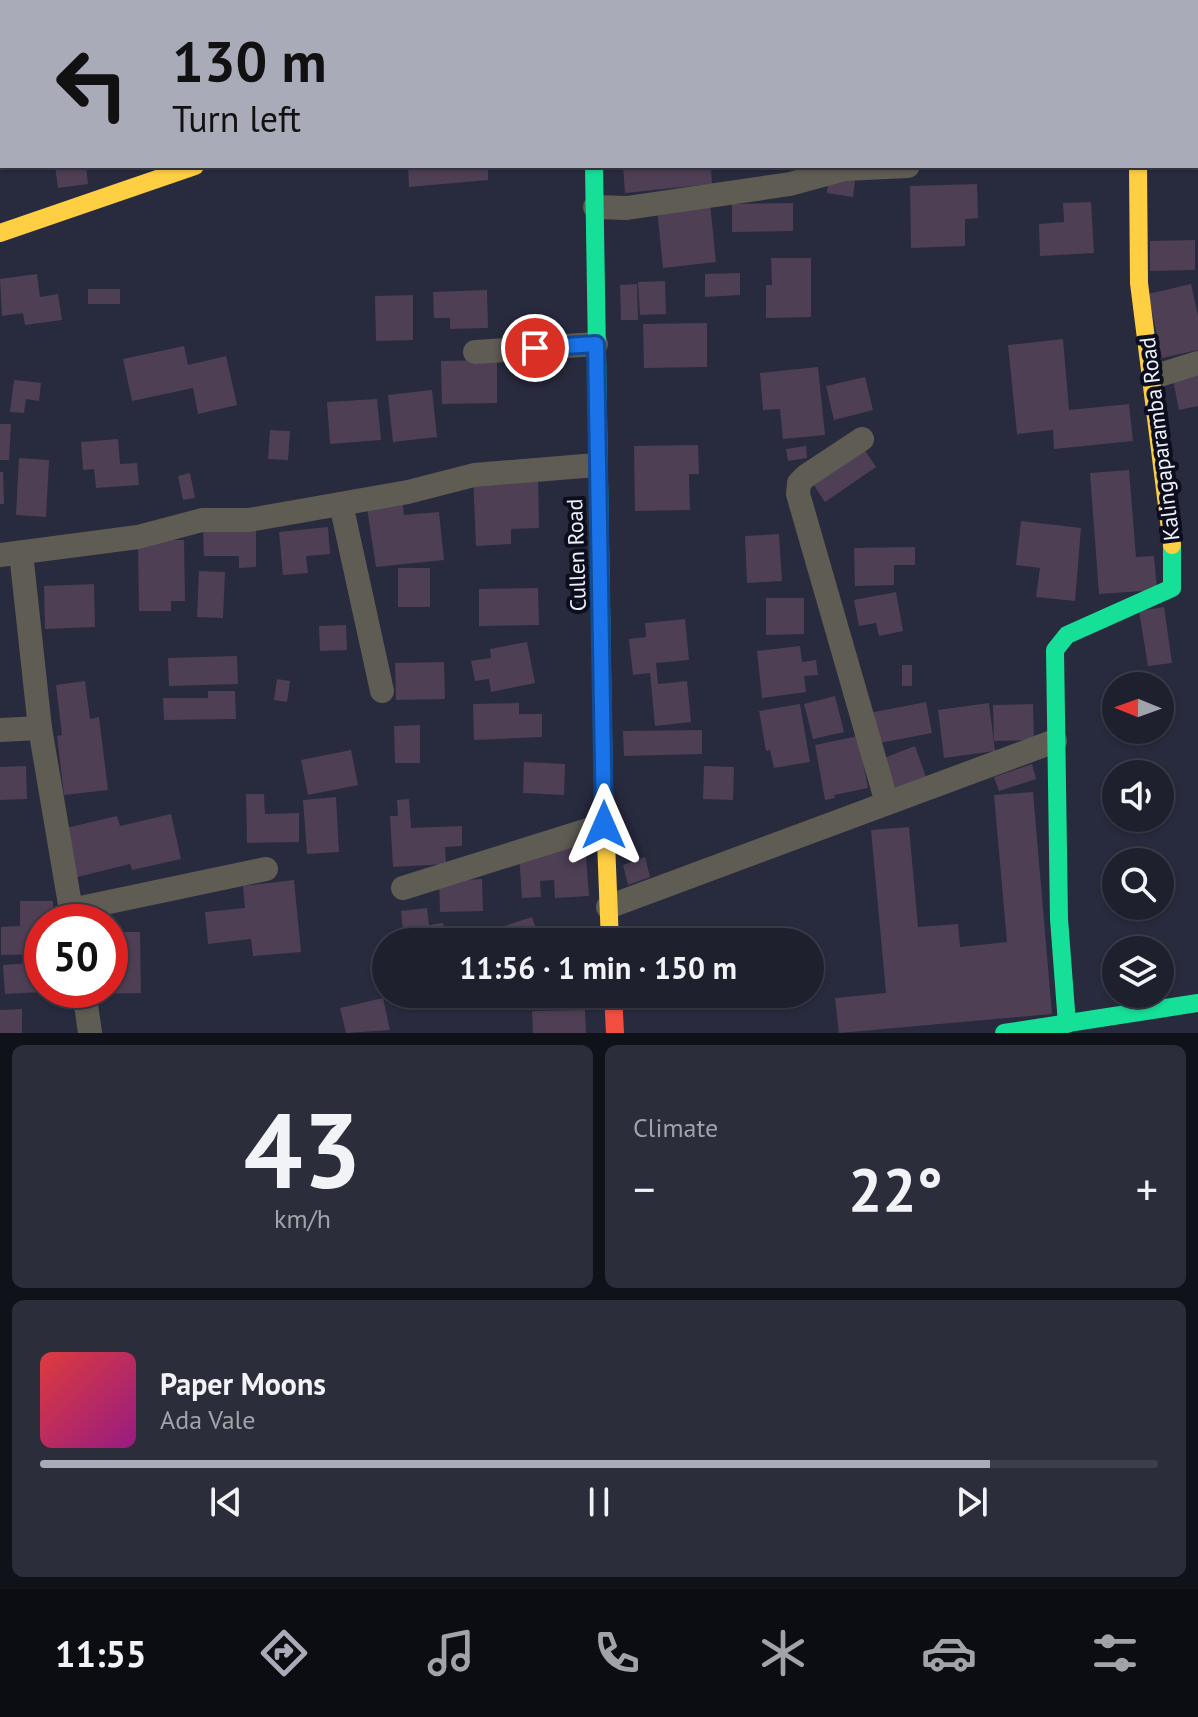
<!DOCTYPE html>
<meta charset="utf-8">
<style>
body{margin:0;font-family:"PT Sans",sans-serif;background:#2b2d3a;color:#f1f3f6;height:100vh;display:flex;flex-direction:column;font-size:30px;white-space:nowrap}
*{box-sizing:border-box;margin:0}
p{font-size:26px;color:#a1a3aa}
.icon{flex:none;width:44px;height:44px;fill:none;stroke:currentColor;stroke-width:2;stroke-linecap:round;stroke-linejoin:round}
.map{position:relative;height:1033px;overflow:hidden}
.sheet{display:flex;flex-direction:column;gap:12px;padding:12px;background:#101219;flex:1}
.sheet>*{flex:none}
.banner{position:absolute;left:0px;top:0px;width:1198px;height:168px;box-shadow:0 2px 6px #0004,0 0 0 2px #3c3e4a;background:#a9abb9;color:#111;overflow:hidden}
.needle{width:52px;rotate:271deg}
.controls{position:absolute;left:1102px;top:672px;display:grid;gap:16px}
.controls a{display:grid;place-items:center;width:72px;height:72px;border-radius:50%;background:#1e202e;box-shadow:0 2px 6px #0004,0 0 0 2px #3c3e4a;font-size:40px}
.speed{position:absolute;left:24px;top:904px;display:flex;gap:16px;font-size:40px;font-weight:700;text-align:center}
.speed>*{display:grid;place-content:center;width:104px;height:104px;border-radius:50%;background:#1e202e;box-shadow:0 2px 6px #0004,0 0 0 2px #3c3e4a;line-height:1}
.speed .limit{border:12px solid #d22;background:#fff;color:#111}
.pin{position:absolute;display:grid;place-items:center;width:68px;height:68px;color:#fff;margin:-34px;border:4px solid #fff;border-radius:50%;box-shadow:0 2px 8px #0007}
.me{position:absolute;width:88px;margin:-44px;rotate:0deg;stroke-linejoin:round;filter:drop-shadow(0 0 6px #0008)}
.turn{display:flex;align-items:center;gap:28px;height:168px;padding:0 40px;font-size:36px}
.turn .icon{width:104px;height:104px;stroke-width:2.5}
.turn b{display:block;font-size:56px;line-height:68px}
.big{font-size:60px;font-weight:700;line-height:1.1}
.sheet .widget{flex:1;display:flex;flex-direction:column;justify-content:center;gap:12px;min-width:0;padding:0 28px;border-radius:12px;background:#2b2d3a}
.sheet .dial{align-items:center;gap:0}
.dial b{font-size:104px;line-height:1}
.song{display:flex;align-items:center;gap:24px}
.cover{width:96px;height:96px;border-radius:12px;background:linear-gradient(135deg,hsl(0 70% 55%),hsl(310 70% 35%))}
.played{height:8px;border-radius:4px;background:linear-gradient(90deg,#a9abb9 85%,#3c3e4a 85%)}
.keys{display:flex;justify-content:space-around;direction:ltr}
.heat{display:flex;justify-content:space-between;align-items:center;font-size:44px;direction:ltr}
.sheet .tiles{flex:1;display:grid;gap:12px;grid-template-columns:1fr 1fr}
.widget:last-child{grid-column:span 2}
.trip{position:absolute;left:372px;top:928px;width:452px;height:80px;border-radius:40px;background:#1e202e;box-shadow:0 2px 6px #0004,0 0 0 2px #3c3e4a;font-weight:700;line-height:80px;text-align:center}
.tabs{display:flex;height:128px;justify-content:space-around;align-items:center;background:#0c0d12;color:#a1a3aa}
.tabs .icon{width:56px;height:56px}
.tabs .on{color:#a9abb9}
.tabs b{font-size:36px;color:#f1f3f6}
.map>svg:first-child{display:block}
.building{fill:#4e3f54}
.lines{fill:none;stroke-linecap:round;stroke-linejoin:round}
.street{stroke:#5f5c54;stroke-width:24}
.fast{stroke:#16e098;stroke-width:18}
.slow{stroke:#ffcf43;stroke-width:18}
.jam{stroke:#f24e42;stroke-width:18}
.route-casing{stroke:#114b97;stroke-width:20}
.route{stroke:#1a73e8;stroke-width:14}
.labels{text-anchor:middle;stroke-width:8;stroke-linejoin:round;paint-order:stroke}
.street-label{font-size:22px;fill:#eff1fb;stroke:#0c0e1e}
</style>
<div class="map">
<svg width="1198" height="1033" viewBox="0 0 1198 1033">
<rect width="100%" height="100%" fill="#282a3e"/>
<g class="building">
<path d="M55 166H86L88 184 58 188Z"/>
<path d="M408 166H488V180L409 187Z"/>
<path d="M623 166H701L702 169 711 168 712 184 625 193Z"/>
<path d="M829 176 855 180 853 197 827 193Z"/>
<path d="M977 184 978 218 965 219V246L911 248 910 186Z"/>
<path d="M1091 202 1094 253 1040 256 1039 224 1064 222 1063 203Z"/>
<path d="M710 203 716 262 663 268 657 209Z"/>
<path d="M793 203V231L732 232V204Z"/>
<path d="M1195 240V270L1150 271V241Z"/>
<path d="M771 258H811V317L766 318V285H772Z"/>
<path d="M740 273V295L705 297V274Z"/>
<path d="M37 274 40 297 58 294 62 320 25 325 23 313 2 316 0 279Z"/>
<path d="M665 281 666 314 640 315 638 282Z"/>
<path d="M637 284 638 320H621L620 285Z"/>
<path d="M1191 284 1198 316V350L1162 358 1148 294Z"/>
<rect x="88" y="289" width="32" height="15"/>
<path d="M487 290 488 328 450 329V318H434L433 292Z"/>
<path d="M413 295V340L376 341 375 296Z"/>
<path d="M707 323V367L644 368 643 324Z"/>
<path d="M1063 339 1069 410 1129 404 1133 441 1054 449 1053 430 1017 434 1008 345Z"/>
<path d="M184 346 188 365 226 356 237 405 198 414 193 388 132 401 123 359Z"/>
<path d="M497 360V403L442 404 441 361Z"/>
<path d="M818 367 825 435 783 439 780 409 763 410 760 373Z"/>
<path d="M1198 375V406L1179 410 1173 380Z"/>
<path d="M865 377 873 410 834 420 826 386Z"/>
<path d="M14 380 41 383 39 401 26 399 24 413 10 412Z"/>
<path d="M432 390 437 437 393 442 388 395Z"/>
<path d="M377 399 381 440 330 444 327 402Z"/>
<path d="M0 424H11L9 460H0Z"/>
<path d="M270 430 290 431 288 460 268 459Z"/>
<path d="M118 439 120 464 137 463 139 485 96 488 94 469 83 470 81 442Z"/>
<path d="M698 445 699 474H689L690 510 635 511 634 446Z"/>
<path d="M806 446 807 458 788 461 786 449Z"/>
<path d="M862 446 876 467 825 502 811 481Z"/>
<path d="M19 458 49 460 46 517 16 515Z"/>
<path d="M1129 470 1136 557 1154 556 1157 590 1099 594 1090 473Z"/>
<path d="M0 472H3L4 504H0Z"/>
<path d="M190 473 195 498 183 500 178 476Z"/>
<path d="M538 474 539 528 511 529V544L476 546 473 476Z"/>
<path d="M403 505 404 515 439 512 444 560 376 567 367 508Z"/>
<path d="M1021 521 1081 528 1075 601 1036 597 1040 568 1016 565Z"/>
<path d="M328 527 330 554 306 556 308 573 283 575 279 532Z"/>
<path d="M203 530H256V567L239 568V556H204Z"/>
<path d="M779 534 782 581 747 583 745 536Z"/>
<path d="M138 540H184L185 601H171V611H139Z"/>
<path d="M915 547V565H894V585L855 586 854 548Z"/>
<rect x="398" y="568" width="32" height="39"/>
<path d="M199 571 225 572 223 618 197 617Z"/>
<path d="M94 584 95 627 45 629 44 586Z"/>
<path d="M538 588 539 625 479 626V589Z"/>
<path d="M896 592 903 631 879 636 876 623 859 626 854 600Z"/>
<path d="M766 598H804V634L766 635Z"/>
<path d="M1164 607 1172 663 1148 666 1139 611Z"/>
<path d="M685 619 689 660 656 663 658 684 687 681 691 722 655 726 650 673 633 675 629 639 646 637 645 623Z"/>
<path d="M346 625 347 650 320 651 319 626Z"/>
<path d="M527 642 535 683 491 692 489 679 475 681 471 661 491 658 490 649Z"/>
<path d="M800 646 802 662 816 660 818 675 804 676 806 692 762 698 757 651Z"/>
<path d="M237 656 238 684 169 686 168 658Z"/>
<path d="M444 662 445 699 396 700 395 663Z"/>
<rect x="902" y="665" width="10" height="21"/>
<path d="M277 679 290 681 287 702 274 700Z"/>
<path d="M85 681 90 719 99 717 108 790 64 795 57 736 62 735 56 685Z"/>
<path d="M208 691H235L236 719 164 720 163 698H208Z"/>
<path d="M835 696 844 732 813 739 804 704Z"/>
<path d="M926 702 932 733 874 744 869 713Z"/>
<path d="M519 703V714H542V737L474 740 473 704Z"/>
<path d="M989 703 995 751 944 758 938 710Z"/>
<path d="M800 704 810 762 774 768 770 750 766 751 759 711Z"/>
<path d="M1033 704 1034 740 994 741 993 705Z"/>
<path d="M420 725V763H395L394 726Z"/>
<path d="M702 730V754L624 756 623 731Z"/>
<path d="M858 736 868 788 834 795 835 798 825 800 815 745Z"/>
<path d="M915 746 926 777 896 789 884 758Z"/>
<path d="M351 750 358 785 308 795 301 760Z"/>
<path d="M524 762 565 764 564 795 523 793Z"/>
<path d="M1032 764 1036 779 999 791 994 777Z"/>
<path d="M26 766 27 799 0 800V767Z"/>
<path d="M704 766 734 767 733 800 703 799Z"/>
<path d="M1033 792 1052 1014 839 1033 835 998 886 993 871 830 909 827 918 927 958 924 960 947 1007 942 994 795Z"/>
<path d="M246 794H264L265 814 299 813V842L247 843Z"/>
<path d="M336 797 339 852 307 854 303 800Z"/>
<path d="M409 799 411 828 462 826V846L445 847 446 864 393 867 390 816H398L397 800Z"/>
<path d="M171 814 181 859 132 870 130 864 73 878 62 829 117 816 120 826Z"/>
<path d="M585 842 589 896 555 898 554 880 540 881 541 897 522 898 519 853Z"/>
<path d="M645 857 650 877 628 885 623 865Z"/>
<path d="M482 879 483 911 440 912 439 881Z"/>
<path d="M294 880 301 952 253 956 251 939 208 944 205 912 245 908 243 886Z"/>
<path d="M20 901H53V922H42V954L1 955V927L20 926Z"/>
<path d="M427 908 429 925 443 923 446 942H404L401 911Z"/>
<path d="M532 917 540 942H499L495 929Z"/>
<path d="M110 932H140L141 993 95 994V990H110Z"/>
<path d="M386 950V963L376 964 375 951Z"/>
<path d="M42 962V992L5 994 3 965Z"/>
<rect x="509" y="994" width="68" height="8"/>
<path d="M383 998 390 1030 346 1033 340 1008Z"/>
<path d="M22 1009V1033H0V1010Z"/>
<path d="M585 1010 586 1033H533L532 1011Z"/>
</g>
<g class="lines">
<g class="street">
<path d="M233 0 234 2"/>
<path d="M1128 0 1129 2"/>
<path d="M595 207 627 208 790 184 845 169 908 166"/>
<path d="M475 352 596 344"/>
<path d="M1153 377 1198 363"/>
<path d="M862 439 806 476 799 483 798 494 887 803"/>
<path d="M341 504 382 691"/>
<path d="M21 553 40 728 73 922"/>
<path d="M0 555 138 537 202 520H249L408 492 474 475 596 465"/>
<path d="M0 730 40 728"/>
<path d="M403 888 604 825"/>
<path d="M608 907 1055 741"/>
<path d="M71 910 266 869"/>
<path d="M84 990 90 1033"/>
</g>
<g class="fast">
<path d="M594 166 604 791"/>
<path d="M1067 1024 1059 919 1055 650 1067 635 1172 588V545"/>
<path d="M1004 1033 1198 1003"/>
</g>
<g class="slow">
<path d="M589 0V2"/>
<path d="M1016 2 1033 0"/>
<path d="M1138 166 1139 283 1172 545"/>
<path d="M0 233 195 166"/>
<path d="M604 791 610 942"/>
</g>
<path class="jam" d="M613 994 615 1033"/>
</g>
<g class="lines">
<defs>
<path id="route" d="M535 348 596 344 604 825"/>
</defs>
<use href="#route" class="route-casing"/>
<use href="#route" class="route"/>
</g>
<g class="labels">
<g class="street-label">
<text transform="translate(1159 439) rotate(-97)" y="8">Kalingaparamba Road</text>
<text transform="translate(576 555) rotate(-92)" y="8">Cullen Road</text>
</g>
</g>
</svg>
<div class="controls">
<a><svg class="needle" viewBox="-14 -14 28 28"><path d="M0-13l5 13h-10z" fill="#e53935"/><path d="M0 13l5-13h-10z" fill="#a1a3aa"/></svg></a>
<a><svg class="icon" aria-label="sound" viewBox="0 0 24 24"><path d="M4 9h4l5-4v14l-5-4H4zM17 9q2 3 0 6"/></svg></a>
<a><svg class="icon" aria-label="search" viewBox="0 0 24 24"><circle cx="10" cy="10" r="6"/><path d="M15 15l6 6"/></svg></a>
<a><svg class="icon" aria-label="layers" viewBox="0 0 24 24"><path d="M12 4l9 5-9 5-9-5zM3 14l9 5 9-5"/></svg></a>
</div>
<div class="speed"><div class="limit">50</div></div>
<div class="pin" style="left:535px;top:348px;background:#d93025"><svg class="icon" aria-label="arrive" viewBox="0 0 24 24"><path d="M6 21V4h12l-3 4 3 4H6"/></svg></div>
<svg class="me" style="left:604px;top:825px" viewBox="-20 -20 40 40"><path d="M0-17L14 15 0 8-14 15z" fill="#1a73e8" stroke="#fff" stroke-width="4"/></svg>
<div class="trip">11:56 · 1 min · 150 m</div>
<div class="banner">
<div class="turn"><svg class="icon" aria-label="left" viewBox="0 0 24 24"><path d="M17 20v-9H6M10 6l-5 5 5 5"/></svg><div><b>130 m</b>Turn left</div></div>
</div>
</div>
<section class="sheet">
<div class="tiles">
<div class="widget dial"><b>43</b><p>km/h</p></div>
<div class="widget"><p>Climate</p>
<div class="heat"><a>−</a><b class="big">22°</b><a>+</a></div>
</div>
<div class="widget">
<div class="song"><i class="cover"></i><div><b>Paper Moons</b><p>Ada Vale</p></div></div>
<div class="played"></div>
<div class="keys"><svg class="icon" aria-label="previous" viewBox="0 0 24 24"><path d="M18 5L8 12l10 7zM5 5v14"/></svg><svg class="icon" aria-label="pause" viewBox="0 0 24 24"><path d="M8 5v14M16 5v14"/></svg><svg class="icon" aria-label="next" viewBox="0 0 24 24"><path d="M6 5l10 7-10 7zM19 5v14"/></svg></div>
</div>
</div>
</section>
<nav class="tabs">
<b>11:55</b>
<svg class="icon on" aria-label="directions" viewBox="0 0 24 24"><path d="M12 3l9 9-9 9-9-9zM9 14v-3h6M13 9l2 2-2 2"/></svg>
<svg class="icon" aria-label="music" viewBox="0 0 24 24"><path d="M9 18V5l10-2v13"/><circle cx="6" cy="18" r="3"/><circle cx="16" cy="16" r="3"/></svg>
<svg class="icon" aria-label="phone" viewBox="0 0 24 24"><path d="M5 4h4l2 5-3 2q2 4 5 5l2-3 5 2v4C11 20 4 13 5 4z"/></svg>
<svg class="icon" aria-label="climate" viewBox="0 0 24 24"><path d="M12 3v18M4 7l16 10M4 17L20 7"/></svg>
<svg class="icon" aria-label="car" viewBox="0 0 24 24"><path d="M5 17H2v-5l4-1 3-4h7l3 4 3 1v5h-3M9 17h6M6 11h13"/><circle cx="7" cy="17" r="2"/><circle cx="17" cy="17" r="2"/></svg>
<svg class="icon" aria-label="filters" viewBox="0 0 24 24"><path d="M4 7h16M4 17h16"/><circle cx="9" cy="7" r="2"/><circle cx="15" cy="17" r="2"/></svg>
</nav>
